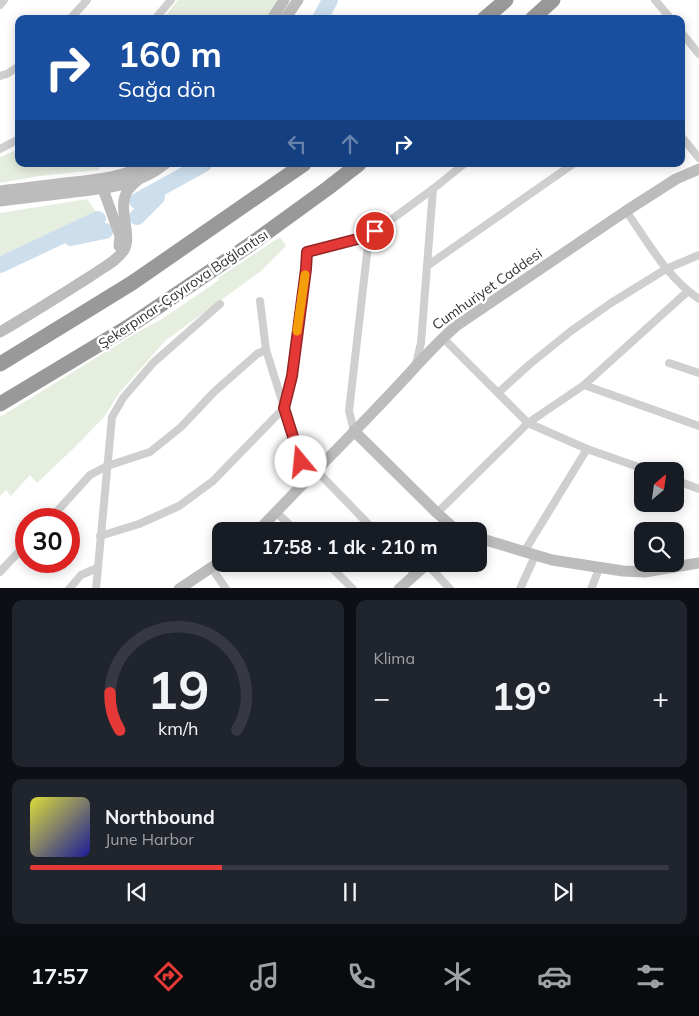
<!DOCTYPE html>
<html lang="tr">
<meta charset="utf-8">
<style>
body{margin:0;font-family:Mulish,sans-serif;background:#20242c;color:#f1f3f6;height:100vh;display:flex;flex-direction:column;font-size:19px;white-space:nowrap}
*{box-sizing:border-box;margin:0}
p{font-size:16px;color:#9ea1a6}
.icon{flex:none;width:28px;height:28px;fill:none;stroke:currentColor;stroke-width:2;stroke-linecap:round;stroke-linejoin:round}
.map{position:relative;height:588px;overflow:hidden}
.details{display:flex;flex-direction:column;gap:12px;padding:12px;background:#0d0f14;flex:1}
.details>*{flex:none}
.hud{position:absolute;left:15px;top:15px;width:670px;height:152px;border-radius:10px;box-shadow:0 2px 12px #0003;background:#1a4fa0;color:#fff;overflow:hidden}
.needle{width:32px;rotate:29deg}
.fabs{position:absolute;left:634px;top:462px;display:grid;gap:10px}
.fabs a{display:grid;place-items:center;width:50px;height:50px;border-radius:10px;background:#171b24;box-shadow:0 2px 12px #0003;font-size:25px}
.speed{position:absolute;left:15px;top:508px;display:flex;gap:10px;font-size:25px;font-weight:700;text-align:center}
.speed>*{display:grid;place-content:center;width:65px;height:65px;border-radius:50%;background:#171b24;box-shadow:0 2px 12px #0003;line-height:1}
.speed .limit{border:8px solid #d22;background:#fff;color:#111}
.pin{position:absolute;display:grid;place-items:center;width:42px;height:42px;color:#fff;margin:-21px;border:2px solid #fff;border-radius:50%;box-shadow:0 1px 5px #0007}
.me{position:absolute;width:55px;margin:-28px;rotate:343deg;stroke-linejoin:round;filter:drop-shadow(0 0 4px #0008)}
.turn{display:flex;align-items:center;gap:18px;height:105px;padding:0 20px;font-size:22px}
.turn .icon{width:65px;height:65px;stroke-width:2.5}
.turn b{display:block;font-size:35px;line-height:42px}
.lanes{display:flex;align-items:center;height:48px;padding:0 20px;background:#0003;justify-content:center;gap:25px;direction:ltr}
.lanes .off{opacity:.35}
.big{font-size:38px;font-weight:700;line-height:1.1}
.details .card{flex:1;display:flex;flex-direction:column;justify-content:center;gap:8px;min-width:0;padding:0 18px;border-radius:10px;background:#20242c}
.details .dial{align-items:center;gap:0}
.dial svg{height:130px;overflow:visible;fill:none;stroke:#363941;stroke-width:7;stroke-linecap:round;text-anchor:middle}
.dial text{fill:#f1f3f6;stroke:none}
.song{display:flex;align-items:center;gap:15px}
.cover{width:60px;height:60px;border-radius:8px;background:linear-gradient(135deg,hsl(60 70% 55%),hsl(240 70% 35%))}
.played{height:5px;border-radius:2px;background:linear-gradient(90deg,#e53937 30%,#363941 30%)}
.keys{display:flex;justify-content:space-around;direction:ltr}
.heat{display:flex;justify-content:space-between;align-items:center;font-size:28px;direction:ltr}
.details .tiles{flex:1;display:grid;gap:12px;grid-template-columns:1fr 1fr}
.card:last-child{grid-column:span 2}
.trip{position:absolute;left:212px;top:522px;width:275px;height:50px;border-radius:10px;background:#171b24;box-shadow:0 2px 12px #0003;font-weight:700;line-height:50px;text-align:center}
.tabs{display:flex;height:80px;justify-content:space-around;align-items:center;background:#090b0e;color:#9ea1a6}
.tabs .icon{width:35px;height:35px}
.tabs .selected{color:#e53937}
.tabs b{font-size:22px;color:#f1f3f6}
.map>svg:first-child{display:block}
.green{fill:#e6eee0}
.lines{fill:none;stroke-linecap:round;stroke-linejoin:round}
.river{stroke:#cddeed;stroke-width:16}
.street{stroke:#cfcfcf;stroke-width:8}
.secondary{stroke:#bcbcbc;stroke-width:11}
.highway{stroke:#999;stroke-width:15}
.route-casing{stroke:#952524;stroke-width:12}
.route{stroke:#e53937;stroke-width:9}
.slow{stroke:#f59e0b;stroke-width:9}
.labels{text-anchor:middle;stroke-width:5;stroke-linejoin:round;paint-order:stroke}
.street-label{font-size:14px;fill:#323232;stroke:#fff}
</style>
<div class="map">
<svg width="699" height="589" viewBox="0 0 699 589">
<rect width="100%" height="100%" fill="#fff"/>
<g class="green">
<path d="M178 0H277L278 3 268 19H163Z"/>
<path d="M19 149V164H99V170L39 176 0 183V157Z"/>
<path d="M87 199 97 213 31 243 0 260V213Z"/>
<path d="M280 237 286 246 261 271 166 340 120 392 104 417 75 447 37 483 30 475 11 496 6 490 0 496V417L141 330 162 319 219 280 218 278Z"/>
</g>
<g class="lines">
<g class="river">
<path d="M320 19 330 0"/>
<path d="M137 201 204 164"/>
<path d="M137 217 157 197"/>
<path d="M71 238 105 231"/>
<path d="M0 265 98 219"/>
</g>
<g class="street">
<path d="M655 0 671 19"/>
<path d="M0 5 4 0"/>
<path d="M70 19 87 0"/>
<path d="M155 19 171 0"/>
<path d="M681 32 699 54"/>
<path d="M0 76 7 74 19 66"/>
<path d="M681 136 699 158"/>
<path d="M0 149 19 139"/>
<path d="M626 211C648 242 667 278 699 299"/>
<path d="M427 266 573 164"/>
<path d="M260 301 266 350 307 480"/>
<path d="M443 338 528 423 587 449 650 471"/>
<path d="M669 363 699 373"/>
<path d="M416 364 421 343 433 189"/>
<path d="M584 385 699 426"/>
<path d="M498 393 530 364 571 331 611 303 666 269 699 255"/>
<path d="M354 431 349 411 369 236"/>
<path d="M316 470 375 531"/>
<path d="M675 480 699 489"/>
<path d="M276 512 296 531"/>
<path d="M437 513 528 423 584 385 687 292"/>
<path d="M50 519 90 475 107 466 150 452 181 427 214 392 257 354 266 350"/>
<path d="M100 536 139 524 179 506 213 481 284 408 291 376 305 269 307 252 369 236 433 189 464 164"/>
<path d="M524 552 587 449"/>
<path d="M328 564 353 589"/>
<path d="M406 564 415 574"/>
<path d="M427 564 450 589"/>
<path d="M211 567 226 589"/>
<path d="M0 572 26 544"/>
<path d="M69 589 81 575 97 568"/>
<path d="M96 589 112 417 123 398 153 363 220 304"/>
<path d="M520 589 535 556"/>
<path d="M591 589 599 569"/>
</g>
<g class="secondary">
<path d="M272 19 284 0"/>
<path d="M285 19 298 0"/>
<path d="M99 184 103 189 120 236 119 246"/>
<path d="M0 191C22 188 43 186 65 183 93 180 123 178 147 164"/>
<path d="M0 201C22 198 44 196 66 193 100 189 137 187 165 164"/>
<path d="M0 332C31 314 61 295 91 276 102 268 117 261 124 250 133 234 116 208 128 190 131 186 135 182 139 179"/>
<path d="M354 431 437 513 454 528 460 531"/>
<path d="M258 531C302 484 348 439 392 392 413 370 433 346 456 326L626 211 676 179 699 169"/>
<path d="M479 538 552 560 623 571 645 572 699 563"/>
<path d="M179 589 221 561"/>
<path d="M399 589 427 564"/>
</g>
<g class="highway">
<path d="M484 19 506 0"/>
<path d="M532 19 553 0"/>
<path d="M0 364 132 283 304 164"/>
<path d="M0 404 128 327 248 246 328 188 359 164"/>
</g>
</g>
<g class="lines">
<defs>
<path id="route" d="M301 462 284 408 292 376 306 269 307 252 369 236 375 231"/>
</defs>
<use href="#route" class="route-casing"/>
<use href="#route" class="route"/>
<path class="slow" d="M297 331 305 275"/>
</g>
<g class="labels">
<g class="street-label">
<text transform="translate(183 289) rotate(-34)" y="5">Şekerpınar-Çayırova Bağlantısı</text>
<text transform="translate(487 289) rotate(-35)" y="5">Cumhuriyet Caddesi</text>
</g>
</g>
</svg>
<div class="fabs">
<a><svg class="needle" viewBox="-14 -14 28 28"><path d="M0-13l5 13h-10z" fill="#e53935"/><path d="M0 13l5-13h-10z" fill="#9ea1a6"/></svg></a>
<a><svg class="icon" aria-label="search" viewBox="0 0 24 24"><circle cx="10" cy="10" r="6"/><path d="M15 15l6 6"/></svg></a>
</div>
<div class="speed"><div class="limit">30</div></div>
<div class="pin" style="left:375px;top:231px;background:#d93025"><svg class="icon" aria-label="arrive" viewBox="0 0 24 24"><path d="M6 21V4h12l-3 4 3 4H6"/></svg></div>
<svg class="me" style="left:301px;top:462px" viewBox="-20 -20 40 40"><circle r="19" fill="#fff"/><path d="M0-13L10 11 0 6-10 11z" fill="#e53937"/></svg>
<div class="trip">17:58 · 1 dk · 210 m</div>
<div class="hud">
<div class="turn"><svg class="icon" aria-label="right" viewBox="0 0 24 24"><path d="M7 20v-9h11M14 6l5 5-5 5"/></svg><div><b>160 m</b>Sağa dön</div></div>
<div class="lanes"><svg class="icon off" aria-label="left" viewBox="0 0 24 24"><path d="M17 20v-9H6M10 6l-5 5 5 5"/></svg><svg class="icon off" aria-label="ahead" viewBox="0 0 24 24"><path d="M12 20V5M6 11l6-6 6 6"/></svg><svg class="icon" aria-label="right" viewBox="0 0 24 24"><path d="M7 20v-9h11M14 6l5 5-5 5"/></svg></div>
</div>
</div>
<section class="details">
<div class="tiles">
<div class="card dial"><svg viewBox="0 0 100 80">
<path d="M14 69A42 42 0 1 1 86 69"/>
<path d="M14 69A42 42 0 0 1 8 46" stroke="#e53937"/>
<text x="50" y="56" font-size="32" font-weight="700">19</text>
<text x="50" y="72" font-size="11">km/h</text>
</svg></div>
<div class="card"><p>Klima</p>
<div class="heat"><a>−</a><b class="big">19°</b><a>+</a></div>
</div>
<div class="card">
<div class="song"><i class="cover"></i><div><b>Northbound</b><p>June Harbor</p></div></div>
<div class="played"></div>
<div class="keys"><svg class="icon" aria-label="previous" viewBox="0 0 24 24"><path d="M18 5L8 12l10 7zM5 5v14"/></svg><svg class="icon" aria-label="pause" viewBox="0 0 24 24"><path d="M8 5v14M16 5v14"/></svg><svg class="icon" aria-label="next" viewBox="0 0 24 24"><path d="M6 5l10 7-10 7zM19 5v14"/></svg></div>
</div>
</div>
</section>
<nav class="tabs">
<b>17:57</b>
<svg class="icon selected" aria-label="directions" viewBox="0 0 24 24"><path d="M12 3l9 9-9 9-9-9zM9 14v-3h6M13 9l2 2-2 2"/></svg>
<svg class="icon" aria-label="music" viewBox="0 0 24 24"><path d="M9 18V5l10-2v13"/><circle cx="6" cy="18" r="3"/><circle cx="16" cy="16" r="3"/></svg>
<svg class="icon" aria-label="phone" viewBox="0 0 24 24"><path d="M5 4h4l2 5-3 2q2 4 5 5l2-3 5 2v4C11 20 4 13 5 4z"/></svg>
<svg class="icon" aria-label="climate" viewBox="0 0 24 24"><path d="M12 3v18M4 7l16 10M4 17L20 7"/></svg>
<svg class="icon" aria-label="car" viewBox="0 0 24 24"><path d="M5 17H2v-5l4-1 3-4h7l3 4 3 1v5h-3M9 17h6M6 11h13"/><circle cx="7" cy="17" r="2"/><circle cx="17" cy="17" r="2"/></svg>
<svg class="icon" aria-label="filters" viewBox="0 0 24 24"><path d="M4 7h16M4 17h16"/><circle cx="9" cy="7" r="2"/><circle cx="15" cy="17" r="2"/></svg>
</nav>
